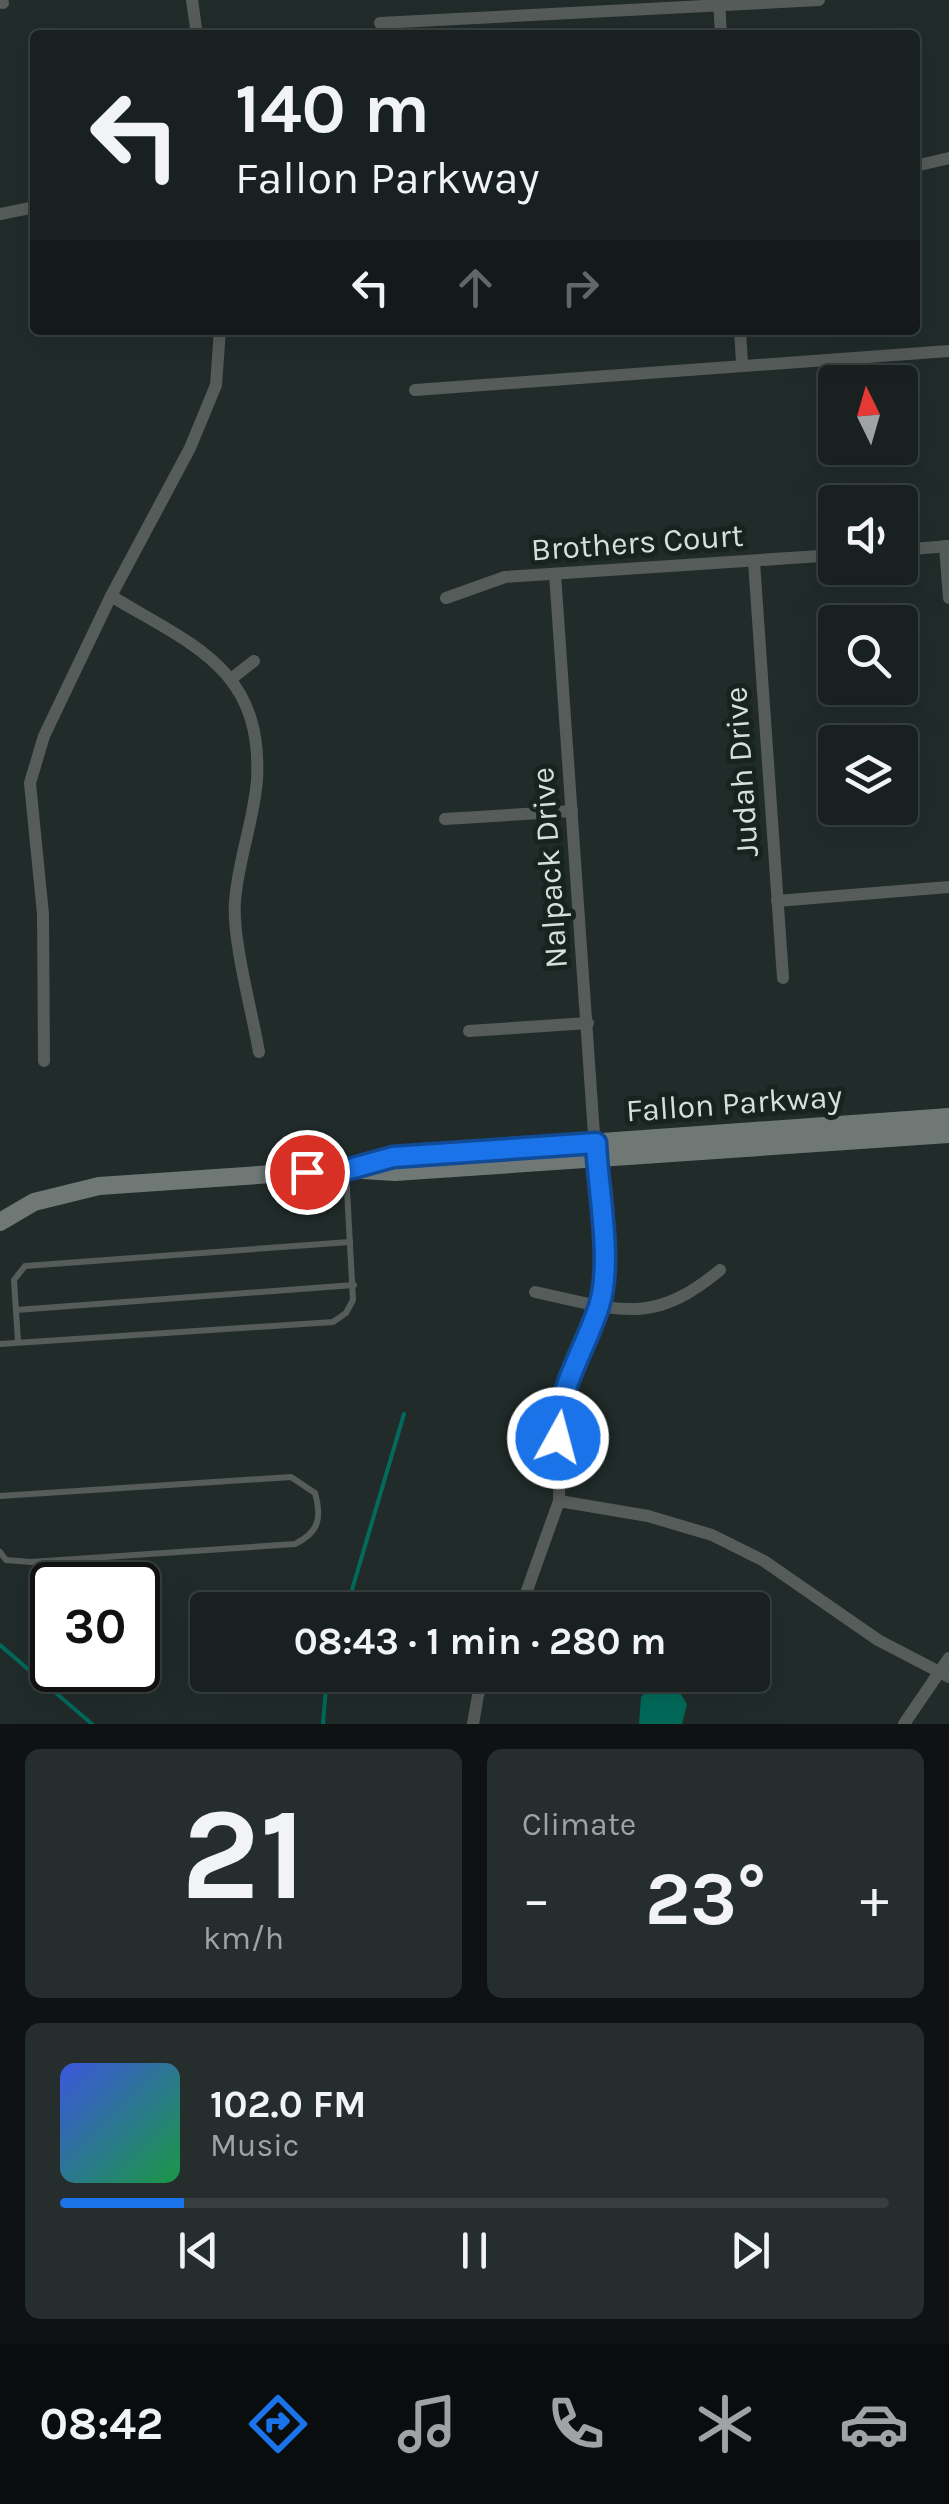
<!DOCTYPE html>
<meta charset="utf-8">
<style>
body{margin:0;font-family:Karla,sans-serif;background:#262e2d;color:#f1f3f6;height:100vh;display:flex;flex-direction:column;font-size:38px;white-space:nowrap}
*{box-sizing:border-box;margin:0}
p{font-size:32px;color:#9fa3a5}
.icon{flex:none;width:55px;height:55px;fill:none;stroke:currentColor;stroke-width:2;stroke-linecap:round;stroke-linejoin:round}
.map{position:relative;height:1724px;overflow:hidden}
.drawer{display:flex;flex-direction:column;gap:25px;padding:25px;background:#0e1212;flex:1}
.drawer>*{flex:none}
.hud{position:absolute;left:30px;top:30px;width:890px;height:305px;border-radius:10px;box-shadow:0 10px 40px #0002,0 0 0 2px #373e3e;background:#192120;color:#f1f3f6;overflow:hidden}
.needle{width:65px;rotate:355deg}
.controls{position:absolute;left:818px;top:365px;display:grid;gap:20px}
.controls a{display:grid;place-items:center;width:100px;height:100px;border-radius:10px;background:#192120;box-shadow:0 10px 40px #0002,0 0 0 2px #373e3e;font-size:50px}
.speed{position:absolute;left:30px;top:1562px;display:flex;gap:20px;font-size:50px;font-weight:700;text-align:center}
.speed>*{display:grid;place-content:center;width:130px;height:130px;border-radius:50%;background:#192120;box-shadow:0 10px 40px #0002,0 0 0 2px #373e3e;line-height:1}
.speed .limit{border:5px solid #111;border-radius:15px;background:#fff;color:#111}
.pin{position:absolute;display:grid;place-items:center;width:85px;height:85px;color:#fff;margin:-42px;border:5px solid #fff;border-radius:50%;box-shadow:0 2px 10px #0007}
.me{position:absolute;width:110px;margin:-55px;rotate:7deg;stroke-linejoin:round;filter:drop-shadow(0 0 8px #0008)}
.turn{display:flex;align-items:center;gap:35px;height:210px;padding:0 40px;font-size:45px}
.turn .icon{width:130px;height:130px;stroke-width:2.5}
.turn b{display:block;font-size:70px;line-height:85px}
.lanes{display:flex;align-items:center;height:95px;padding:0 40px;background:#0003;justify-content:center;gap:50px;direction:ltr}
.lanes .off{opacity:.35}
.big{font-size:75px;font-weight:700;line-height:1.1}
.drawer .tile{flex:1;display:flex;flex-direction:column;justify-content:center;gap:15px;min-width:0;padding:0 35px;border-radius:15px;background:#262e2d}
.drawer .dial{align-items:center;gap:0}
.dial b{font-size:130px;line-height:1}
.song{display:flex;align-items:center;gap:30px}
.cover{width:120px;height:120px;border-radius:15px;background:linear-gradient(135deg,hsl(230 70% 55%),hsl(140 70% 35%))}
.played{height:10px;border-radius:5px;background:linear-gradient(90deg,#1a73e8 15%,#373e3e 15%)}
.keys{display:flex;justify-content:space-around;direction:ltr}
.heat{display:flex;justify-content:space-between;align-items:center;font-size:55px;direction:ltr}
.drawer .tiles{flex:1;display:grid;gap:25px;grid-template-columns:1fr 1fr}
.tile:last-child{grid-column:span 2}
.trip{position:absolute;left:190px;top:1592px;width:580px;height:100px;border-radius:10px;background:#192120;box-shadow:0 10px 40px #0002,0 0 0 2px #373e3e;font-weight:700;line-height:100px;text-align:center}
.tab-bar{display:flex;height:160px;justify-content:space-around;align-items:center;background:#0a0d0d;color:#9fa3a5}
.tab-bar .icon{width:70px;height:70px}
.tab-bar .active{color:#1a73e8}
.tab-bar b{font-size:45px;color:#f1f3f6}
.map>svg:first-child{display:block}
.water{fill:#026b5b}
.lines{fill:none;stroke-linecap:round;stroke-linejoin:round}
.stream{stroke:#026b5b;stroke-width:4}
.lane{stroke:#565c5a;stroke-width:6}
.street{stroke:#565c5a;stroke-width:12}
.secondary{stroke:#6f7875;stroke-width:18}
.route-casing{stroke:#114b97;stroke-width:25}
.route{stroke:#1a73e8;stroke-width:18}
.labels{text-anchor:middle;stroke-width:10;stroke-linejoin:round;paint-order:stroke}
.street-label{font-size:32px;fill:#d7dedc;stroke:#182320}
</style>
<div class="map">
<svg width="949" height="1724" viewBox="0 0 949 1724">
<rect width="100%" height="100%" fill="#212c2a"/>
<path class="water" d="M660 1678 673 1682 687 1704 682 1724H639L641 1697Z"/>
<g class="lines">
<g class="stream">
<path d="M346 1610 404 1414"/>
<path d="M0 1645 92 1724"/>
<path d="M323 1724 327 1675"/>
</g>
<g class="lane">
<path d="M16 1310 354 1285"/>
<path d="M18 1342 14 1280 25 1266 350 1242"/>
<path d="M0 1344 333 1322 346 1313 353 1300 346 1171"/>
<path d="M0 1496 291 1477 315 1493C322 1518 319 1532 295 1544L31 1562 6 1560 0 1552"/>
</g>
<g class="street">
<path d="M1 0 3 3"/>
<path d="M192 0 197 35"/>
<path d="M719 0 721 35"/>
<path d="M380 23 819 0"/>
<path d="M915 166 949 158"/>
<path d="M0 214 35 207"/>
<path d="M740 330 742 363"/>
<path d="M415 390 949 351"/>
<path d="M945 546 949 598"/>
<path d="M900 550 949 546"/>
<path d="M754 562 783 978"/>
<path d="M111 596C192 645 263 668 257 780 254 820 238 860 235 901 232 940 252 1011 259 1052"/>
<path d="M446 598 505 577 835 555"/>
<path d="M231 679 254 661"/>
<path d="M445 819 572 811"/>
<path d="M777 901 949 887"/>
<path d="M469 1031 588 1023"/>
<path d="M44 1061 43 914 30 783 44 736 111 596 190 448 216 385 220 330"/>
<path d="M535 1292C616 1309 651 1328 720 1270"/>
<path d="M559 1501 648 1516 712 1535 764 1561 878 1640 949 1677"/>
<path d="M520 1610 559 1501 560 1401 599 1305 604 1278 555 574"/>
<path d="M473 1724 478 1695 487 1675"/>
<path d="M904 1724 949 1658"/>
</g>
<g class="secondary">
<path d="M367 1164 393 1157 949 1117"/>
<path d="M0 1222 34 1202 99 1186 346 1169 395 1172 949 1134"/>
</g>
</g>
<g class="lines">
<defs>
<path id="route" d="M307 1172 346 1170 393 1157 596 1143C598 1191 613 1262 599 1306 584 1353 557 1388 558 1438"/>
</defs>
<use href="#route" class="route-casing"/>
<use href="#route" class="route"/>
</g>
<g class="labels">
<g class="street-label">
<text transform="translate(637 542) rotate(-4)" y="11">Brothers Court</text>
<text transform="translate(741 772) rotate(-94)" y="11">Judah Drive</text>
<text transform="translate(549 868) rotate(-94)" y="11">Nalpack Drive</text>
<text transform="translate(734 1103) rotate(-4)" y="11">Fallon Parkway</text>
</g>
</g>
</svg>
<div class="controls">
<a><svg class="needle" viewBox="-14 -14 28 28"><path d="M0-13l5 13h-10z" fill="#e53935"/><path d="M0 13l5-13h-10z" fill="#9fa3a5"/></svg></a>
<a><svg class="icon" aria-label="sound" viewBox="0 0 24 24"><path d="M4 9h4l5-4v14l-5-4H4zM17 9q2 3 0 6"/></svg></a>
<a><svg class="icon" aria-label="search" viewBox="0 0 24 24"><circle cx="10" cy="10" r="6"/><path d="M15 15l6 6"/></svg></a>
<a><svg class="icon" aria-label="layers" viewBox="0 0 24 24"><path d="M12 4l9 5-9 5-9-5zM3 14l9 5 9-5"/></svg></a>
</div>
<div class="speed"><div class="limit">30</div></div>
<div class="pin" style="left:307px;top:1172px;background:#d93025"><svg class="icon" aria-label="arrive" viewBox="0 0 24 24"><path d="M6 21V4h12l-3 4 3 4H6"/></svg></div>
<svg class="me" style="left:558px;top:1438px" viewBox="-20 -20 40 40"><circle r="17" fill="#1a73e8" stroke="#fff" stroke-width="3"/><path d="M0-11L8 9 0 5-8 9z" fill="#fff"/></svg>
<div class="trip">08:43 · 1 min · 280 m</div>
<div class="hud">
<div class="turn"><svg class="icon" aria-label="left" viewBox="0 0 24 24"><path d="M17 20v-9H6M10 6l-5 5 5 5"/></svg><div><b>140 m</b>Fallon Parkway</div></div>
<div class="lanes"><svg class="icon" aria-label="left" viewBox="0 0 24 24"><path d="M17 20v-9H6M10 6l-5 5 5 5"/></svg><svg class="icon off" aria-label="ahead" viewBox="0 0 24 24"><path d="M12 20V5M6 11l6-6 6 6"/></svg><svg class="icon off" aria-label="right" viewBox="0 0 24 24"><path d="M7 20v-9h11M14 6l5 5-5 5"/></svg></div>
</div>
</div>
<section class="drawer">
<div class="tiles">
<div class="tile dial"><b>21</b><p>km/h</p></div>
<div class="tile"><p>Climate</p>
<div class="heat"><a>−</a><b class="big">23°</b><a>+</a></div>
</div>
<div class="tile">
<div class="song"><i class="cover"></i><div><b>102.0 FM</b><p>Music</p></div></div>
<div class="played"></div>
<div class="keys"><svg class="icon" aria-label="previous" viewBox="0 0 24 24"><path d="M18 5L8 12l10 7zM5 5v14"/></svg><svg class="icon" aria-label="pause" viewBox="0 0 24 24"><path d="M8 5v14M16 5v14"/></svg><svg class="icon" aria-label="next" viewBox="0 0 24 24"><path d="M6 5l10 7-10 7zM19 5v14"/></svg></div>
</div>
</div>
</section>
<nav class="tab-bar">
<b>08:42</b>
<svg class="icon active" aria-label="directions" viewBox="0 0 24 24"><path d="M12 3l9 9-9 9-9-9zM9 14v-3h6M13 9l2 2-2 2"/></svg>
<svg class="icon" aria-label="music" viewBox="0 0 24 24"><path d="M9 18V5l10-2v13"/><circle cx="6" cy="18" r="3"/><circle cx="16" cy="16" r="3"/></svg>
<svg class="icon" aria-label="phone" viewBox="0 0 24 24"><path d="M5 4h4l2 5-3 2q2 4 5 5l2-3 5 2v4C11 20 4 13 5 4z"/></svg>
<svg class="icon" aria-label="climate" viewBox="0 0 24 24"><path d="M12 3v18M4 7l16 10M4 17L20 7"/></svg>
<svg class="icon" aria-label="car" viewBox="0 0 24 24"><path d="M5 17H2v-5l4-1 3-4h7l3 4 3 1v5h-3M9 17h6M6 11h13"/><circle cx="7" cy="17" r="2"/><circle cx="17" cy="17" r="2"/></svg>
</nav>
